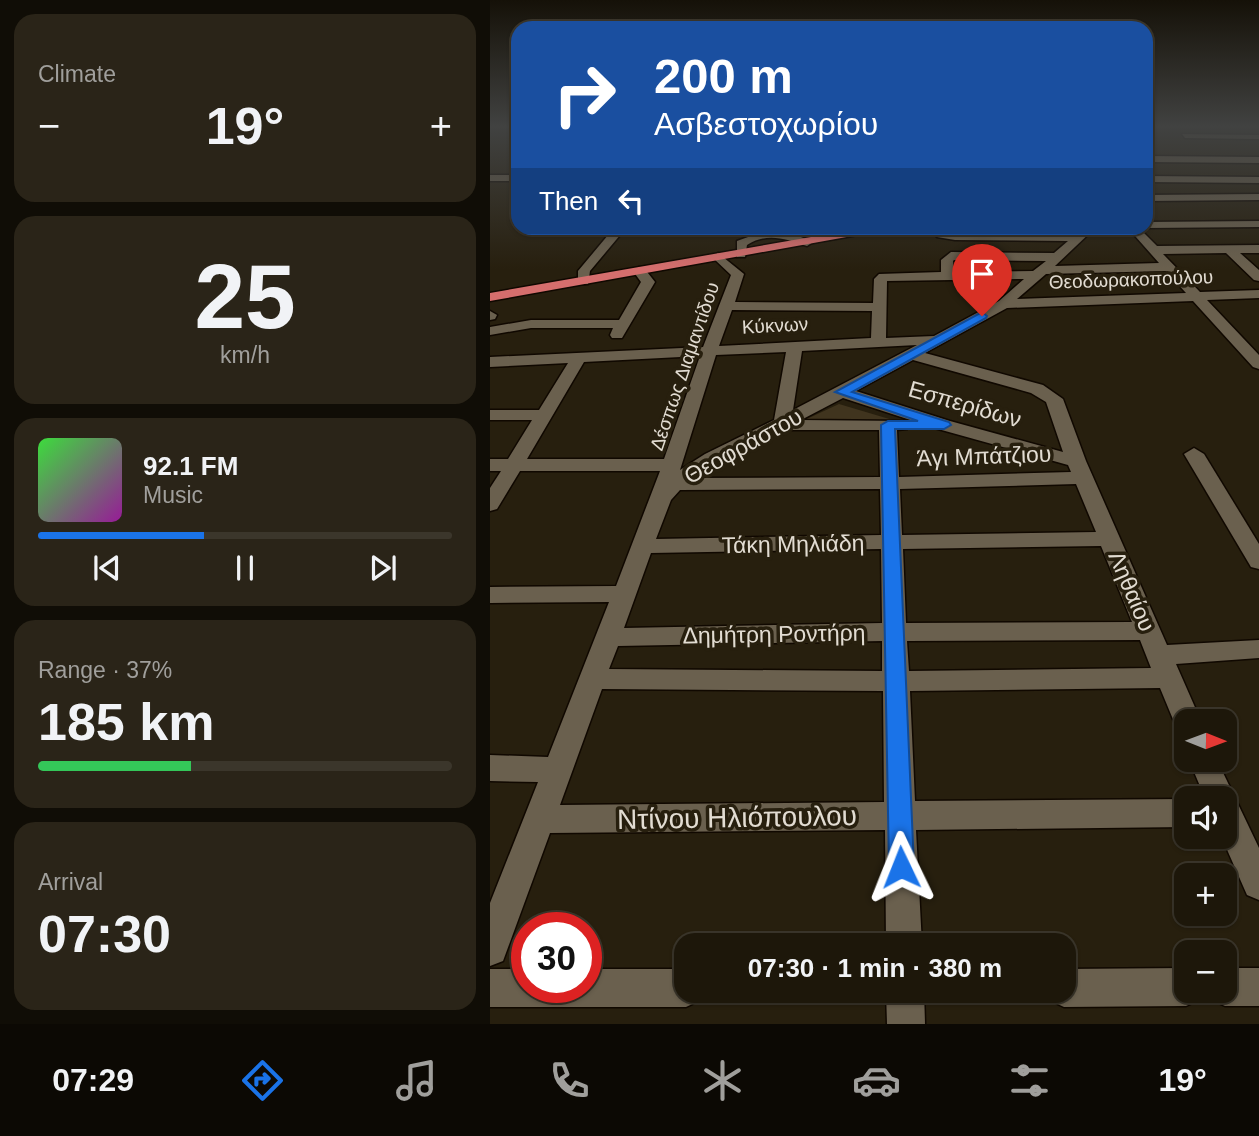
<!DOCTYPE html>
<meta charset="utf-8">
<style>
body{margin:0;font-family:Arial,sans-serif;background:#2a2418;color:#f1f3f6;height:100vh;display:flex;flex-direction:column;font-size:26px;white-space:nowrap}
*{box-sizing:border-box;margin:0}
p{font-size:23px;color:#a09f9c}
.icon{flex:none;width:38px;height:38px;fill:none;stroke:currentColor;stroke-width:2;stroke-linecap:round;stroke-linejoin:round}
.map{position:relative;flex:1;overflow:hidden}
.details{display:flex;flex-direction:column;gap:14px;padding:14px;background:#100d06;width:490px}
.details>*{flex:none}
.banner{position:absolute;left:21px;top:21px;width:642px;height:214px;border-radius:21px;box-shadow:0 2px 5px #0004,0 0 0 2px #3b362b;background:#1a4fa0;color:#fff;overflow:hidden}
.needle{width:46px;rotate:91deg}
.tools{position:absolute;left:684px;top:709px;display:grid;gap:14px}
.tools a{display:grid;place-items:center;width:63px;height:63px;border-radius:14px;background:#1d170a;box-shadow:0 2px 5px #0004,0 0 0 2px #3b362b;font-size:35px}
.speed{position:absolute;left:21px;top:912px;display:flex;gap:14px;font-size:35px;font-weight:700;text-align:center}
.speed>*{display:grid;place-content:center;width:91px;height:91px;border-radius:50%;background:#1d170a;box-shadow:0 2px 5px #0004,0 0 0 2px #3b362b;line-height:1}
.speed .limit{border:10px solid #d22;background:#fff;color:#111}
.pin{position:absolute;display:grid;place-items:center;width:60px;height:60px;color:#fff;margin:-72px -30px;border-radius:50% 50% 50% 0;rotate:-45deg;box-shadow:0 0 7px #0007}
.pin .icon{rotate:45deg}
.me{position:absolute;width:77px;margin:-38px;rotate:358deg;stroke-linejoin:round;filter:drop-shadow(0 0 5px #0008)}
.turn{display:flex;align-items:center;gap:24px;height:147px;padding:0 28px;font-size:32px}
.turn .icon{width:91px;height:91px;stroke-width:2.5}
.turn b{display:block;font-size:49px;line-height:60px}
.then{display:flex;align-items:center;height:66px;padding:0 28px;background:#0003;gap:14px;font-size:26px}
.big{font-size:52px;font-weight:700;line-height:1.1}
.details .card{flex:1;display:flex;flex-direction:column;justify-content:center;gap:10px;min-width:0;padding:0 24px;border-radius:21px;background:#2a2418}
.details .dial{align-items:center;gap:0}
.dial b{font-size:91px;line-height:1}
.song{display:flex;align-items:center;gap:21px}
.cover{width:84px;height:84px;border-radius:10px;background:linear-gradient(135deg,hsl(120 70% 55%),hsl(300 70% 35%))}
.played{height:7px;border-radius:4px;background:linear-gradient(90deg,#1a73e8 40%,#3b362b 40%)}
.keys{display:flex;justify-content:space-around;direction:ltr}
.heat{display:flex;justify-content:space-between;align-items:center;font-size:38px;direction:ltr}
.charge{height:10px;border-radius:5px;background:linear-gradient(90deg,#34c759 37%,#3b362b 0)}
.trip{position:absolute;left:184px;top:933px;width:402px;height:70px;border-radius:21px;background:#1d170a;box-shadow:0 2px 5px #0004,0 0 0 2px #3b362b;font-weight:700;line-height:70px;text-align:center}
.dock{display:flex;height:112px;justify-content:space-around;align-items:center;background:#0c0904;color:#a09f9c}
.dock .icon{width:49px;height:49px}
.dock .active{color:#1a73e8}
.dock b{font-size:32px;color:#f1f3f6}
main{display:flex;flex:1;min-height:0}
.map>svg:first-child{display:block}
.green{fill:#40341e}
.lines{fill:none;stroke-linecap:round;stroke-linejoin:round}
.minor-casing{stroke:#100800;stroke-width:3}
.highway-casing{stroke:#100800;stroke-width:3}
.minor{fill:#6a604e;fill-rule:evenodd}
.highway{fill:#d56e6d;fill-rule:evenodd}
.route{fill:#1a73e8;stroke:#114b97;stroke-width:2}
.labels{text-anchor:middle;stroke-width:7;stroke-linejoin:round;paint-order:stroke}
.far-street-label{font-size:19px;fill:#e2dcd2;stroke:#271f0e}
.street-label{font-size:23px;fill:#e2dcd2;stroke:#271f0e}
.near-street-label{font-size:28px;fill:#e2dcd2;stroke:#271f0e}
</style>
<main>
<section class="details">
<div class="card"><p>Climate</p>
<div class="heat"><a>−</a><b class="big">19°</b><a>+</a></div>
</div>
<div class="card dial"><b>25</b><p>km/h</p></div>
<div class="card">
<div class="song"><i class="cover"></i><div><b>92.1 FM</b><p>Music</p></div></div>
<div class="played"></div>
<div class="keys"><svg class="icon" aria-label="previous" viewBox="0 0 24 24"><path d="M18 5L8 12l10 7zM5 5v14"/></svg><svg class="icon" aria-label="pause" viewBox="0 0 24 24"><path d="M8 5v14M16 5v14"/></svg><svg class="icon" aria-label="next" viewBox="0 0 24 24"><path d="M6 5l10 7-10 7zM19 5v14"/></svg></div>
</div>
<div class="card"><p>Range · 37%</p><b class="big">185 km</b><div class="charge"></div></div>
<div class="card"><p>Arrival</p><b class="big">07:30</b></div>
</section>
<div class="map">
<svg width="769" height="1024" viewBox="0 0 769 1024">
<rect width="100%" height="100%" fill="#271f0e"/>
<path class="green" d="M349 404 406 421 306 424Z"/>
<g class="lines">
<defs>
<g id="minor">
<path d="M692 134 769 135V139L695 138Z"/>
<path d="M656 156 769 157V163L656 162Z"/>
<rect x="0" y="175" width="28" height="6"/>
<path d="M656 176 769 177V183L656 182Z"/>
<path d="M769 194V200L656 201V195Z"/>
<path d="M769 221V227L656 228H652H656V222Z"/>
<path d="M124 228H136L100 271 98 284H88V271Z"/>
<path d="M440 228H451L455 232 465 234H586L594 228H605L565 266 669 263 638 228H649L667 246 769 245V253H750L769 270V281L764 280 736 253 673 254 710 292 769 290V298L717 300 769 355V369L763 367 703 301 517 308 435 353 553 385 573 399 596 461 677 645 769 640V658L686 664 711 721H696V732L687 729 670 688 420 691 425 801 696 799V827L426 830 432 945H396L395 830 60 833 13 961 0 966V903L48 782 0 781V755L58 757 119 602 0 603V587L126 586 170 471H30L7 509 0 511V488L11 471H0V459H18L42 420H0V410H49L78 363 0 367V357L213 347 241 275 222 257 228 253 254 274 245 302 383 303 384 279 389 274 451 272V260L461 252 564 253 578 241 465 240 447 237ZM463 261 464 260 556 261 543 271 464 272ZM676 271 696 293 527 299 556 274ZM534 279 509 301 444 336 396 338 397 281ZM242 310 382 311 381 338 229 346ZM427 345 303 410 312 351ZM296 352 284 420 215 454 190 470 226 355ZM210 356 174 459H37L94 362ZM423 360 541 393 556 402 573 452 460 421 366 391ZM353 398 448 429 578 465 581 472 409 477 407 430 417 429 420 425 417 421 311 420ZM291 430H389L390 477 205 478 229 462ZM586 484 606 532 412 535 410 489ZM390 489 391 535 166 539 181 500 190 490ZM611 546 642 622 416 623 413 549ZM391 549 392 623 134 628 161 553ZM650 640 661 668 419 671 417 641ZM392 641V671L119 669 128 646ZM112 689 393 691 394 802 70 805Z"/>
<path d="M275 231 301 233 323 242 317 246C296 239 277 232 257 245L255 257H247V241Z"/>
<path d="M149 267 154 268 165 282 132 338H122L120 335 123 328H41L0 335V327L41 320H129L151 282 143 271Z"/>
<path d="M0 311 7 315 5 319 0 320Z"/>
<path d="M704 448 714 454 769 544V569L761 567 694 454Z"/>
<path d="M699 760H727L769 848V900L757 895 731 836H735V798H715Z"/>
<path d="M696 968V990H713L709 1000 696 1006 574 1007 561 1001 556 990H574V969Z"/>
<path d="M735 968H769V1006H735L722 1000 718 990H735Z"/>
<path d="M0 969H37V987H96V969H196V990H214L209 1001 196 1007H0Z"/>
<path d="M396 990H434L435 1024H397Z"/>
</g>
<path id="highway" d="M373 228H396L390 231 0 301V293Z"/>
</defs>
<use href="#minor" class="minor-casing"/>
<use href="#highway" class="highway-casing"/>
<use href="#minor" class="minor"/>
<use href="#highway" class="highway"/>
</g>
<linearGradient id="sky" x2="0" y2="1"><stop stop-color="#151108"/><stop offset="0.47" stop-color="#414241"/><stop offset="1" stop-color="#414241" stop-opacity="0"/></linearGradient>
<rect width="769" height="269" fill="url(#sky)"/>
<path class="route" d="M492 312 497 316 496 318 362 392 459 422 461 425 454 429H405L424 867 420 876 411 879 403 876 399 867 391 425 398 421H428L345 392Z"/>
<g class="labels">
<g class="far-street-label">
<text transform="translate(641 279) rotate(-2)" y="7">Θεοδωρακοπούλου</text>
<text transform="translate(285 325) rotate(-3)" y="7">Κύκνων</text>
<text transform="translate(194 366) rotate(-71)" y="7">Δέσπως Διαμαντίδου</text>
</g>
<g class="street-label">
<text transform="translate(475 404) rotate(16)" y="8">Εσπερίδων</text>
<text transform="translate(253 446) rotate(-29)" y="8">Θεοφράστου</text>
<text transform="translate(494 456) rotate(-2)" y="8">Άγι Μπάτζιου</text>
<text transform="translate(303 544) rotate(-1)" y="8">Τάκη Μηλιάδη</text>
<text transform="translate(642 591) rotate(67)" y="8">Ληθαίου</text>
<text transform="translate(284 634) rotate(-1)" y="8">Δημήτρη Ροντήρη</text>
</g>
<g class="near-street-label">
<text transform="translate(247 817) rotate(-1)" y="10">Ντίνου Ηλιόπουλου</text>
</g>
</g>
</svg>
<div class="tools">
<a><svg class="needle" viewBox="-14 -14 28 28"><path d="M0-13l5 13h-10z" fill="#e53935"/><path d="M0 13l5-13h-10z" fill="#a09f9c"/></svg></a>
<a><svg class="icon" aria-label="sound" viewBox="0 0 24 24"><path d="M4 9h4l5-4v14l-5-4H4zM17 9q2 3 0 6"/></svg></a>
<a>+</a>
<a>−</a>
</div>
<div class="speed"><div class="limit">30</div></div>
<div class="pin" style="left:492px;top:316px;background:#d93025"><svg class="icon" aria-label="arrive" viewBox="0 0 24 24"><path d="M6 21V4h12l-3 4 3 4H6"/></svg></div>
<svg class="me" style="left:411px;top:867px" viewBox="-20 -20 40 40"><path d="M0-17L14 15 0 8-14 15z" fill="#1a73e8" stroke="#fff" stroke-width="4"/></svg>
<div class="trip">07:30 · 1 min · 380 m</div>
<div class="banner">
<div class="turn"><svg class="icon" aria-label="right" viewBox="0 0 24 24"><path d="M7 20v-9h11M14 6l5 5-5 5"/></svg><div><b>200 m</b>Ασβεστοχωρίου</div></div>
<div class="then">Then<svg class="icon" aria-label="left" viewBox="0 0 24 24"><path d="M17 20v-9H6M10 6l-5 5 5 5"/></svg></div>
</div>
</div>
</main>
<nav class="dock">
<b>07:29</b>
<svg class="icon active" aria-label="directions" viewBox="0 0 24 24"><path d="M12 3l9 9-9 9-9-9zM9 14v-3h6M13 9l2 2-2 2"/></svg>
<svg class="icon" aria-label="music" viewBox="0 0 24 24"><path d="M9 18V5l10-2v13"/><circle cx="6" cy="18" r="3"/><circle cx="16" cy="16" r="3"/></svg>
<svg class="icon" aria-label="phone" viewBox="0 0 24 24"><path d="M5 4h4l2 5-3 2q2 4 5 5l2-3 5 2v4C11 20 4 13 5 4z"/></svg>
<svg class="icon" aria-label="climate" viewBox="0 0 24 24"><path d="M12 3v18M4 7l16 10M4 17L20 7"/></svg>
<svg class="icon" aria-label="car" viewBox="0 0 24 24"><path d="M5 17H2v-5l4-1 3-4h7l3 4 3 1v5h-3M9 17h6M6 11h13"/><circle cx="7" cy="17" r="2"/><circle cx="17" cy="17" r="2"/></svg>
<svg class="icon" aria-label="filters" viewBox="0 0 24 24"><path d="M4 7h16M4 17h16"/><circle cx="9" cy="7" r="2"/><circle cx="15" cy="17" r="2"/></svg>
<b>19°</b>
</nav>
